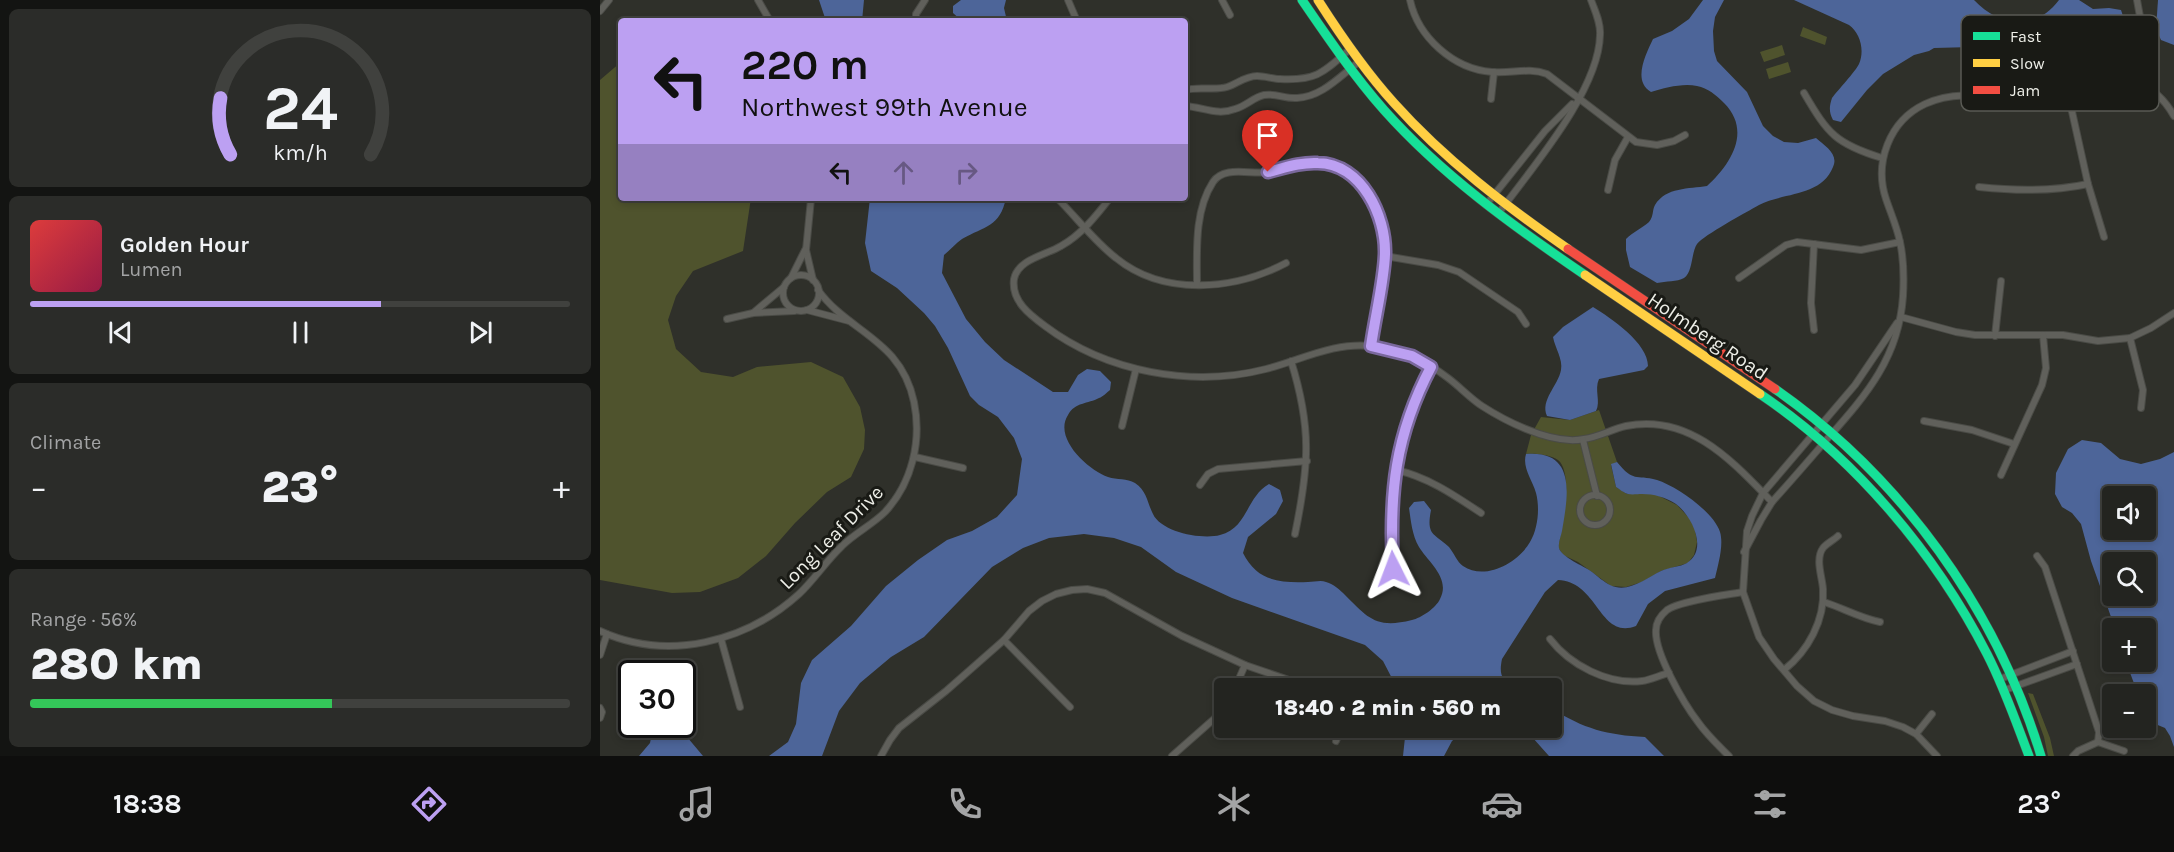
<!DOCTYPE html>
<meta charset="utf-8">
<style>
body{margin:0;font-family:Karla,sans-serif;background:#2b2c29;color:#f1f3f6;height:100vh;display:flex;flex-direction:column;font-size:22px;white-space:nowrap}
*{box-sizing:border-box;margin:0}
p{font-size:20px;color:#a3a4a5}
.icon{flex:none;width:33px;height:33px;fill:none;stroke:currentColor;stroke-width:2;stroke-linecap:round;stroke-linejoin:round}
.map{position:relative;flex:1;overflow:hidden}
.drawer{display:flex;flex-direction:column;gap:9px;padding:9px;background:#131412;width:600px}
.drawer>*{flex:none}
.guide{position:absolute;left:18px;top:18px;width:570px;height:183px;border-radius:6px;box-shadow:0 3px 9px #0003,0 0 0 2px #40413e;background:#bca0f2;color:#111;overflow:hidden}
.tools{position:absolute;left:1502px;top:486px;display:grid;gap:12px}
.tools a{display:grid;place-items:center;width:54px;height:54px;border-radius:6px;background:#232420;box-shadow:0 3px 9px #0003,0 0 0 2px #40413e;font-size:30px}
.speed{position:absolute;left:18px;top:660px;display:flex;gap:12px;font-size:30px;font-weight:700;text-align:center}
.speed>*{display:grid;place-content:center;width:78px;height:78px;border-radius:50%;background:#232420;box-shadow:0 3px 9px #0003,0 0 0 2px #40413e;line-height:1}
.speed .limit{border:3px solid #111;border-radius:9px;background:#fff;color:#111}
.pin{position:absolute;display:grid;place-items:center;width:51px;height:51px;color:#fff;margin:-62px -26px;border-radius:50% 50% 50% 0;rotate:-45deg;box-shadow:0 0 6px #0007}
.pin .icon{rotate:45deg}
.me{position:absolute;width:66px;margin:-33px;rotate:357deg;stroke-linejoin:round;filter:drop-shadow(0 0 4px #0008)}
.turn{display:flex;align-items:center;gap:21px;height:126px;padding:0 24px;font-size:27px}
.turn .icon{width:78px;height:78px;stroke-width:2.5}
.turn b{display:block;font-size:42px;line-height:51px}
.lanes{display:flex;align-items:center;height:57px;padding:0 24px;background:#0003;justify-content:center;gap:30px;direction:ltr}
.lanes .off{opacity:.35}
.big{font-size:45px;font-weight:800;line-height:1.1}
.drawer .widget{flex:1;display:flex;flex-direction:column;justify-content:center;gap:9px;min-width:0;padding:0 21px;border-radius:9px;background:#2b2c29}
.drawer .dial{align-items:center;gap:0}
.dial svg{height:156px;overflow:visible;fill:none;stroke:#40413e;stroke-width:7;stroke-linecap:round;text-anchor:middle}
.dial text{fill:#f1f3f6;stroke:none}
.song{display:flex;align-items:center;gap:18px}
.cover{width:72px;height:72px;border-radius:9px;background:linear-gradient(135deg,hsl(0 70% 55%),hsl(340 70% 35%))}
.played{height:6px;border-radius:3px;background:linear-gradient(90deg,#bca0f2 65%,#40413e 65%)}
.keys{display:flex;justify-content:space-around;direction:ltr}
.heat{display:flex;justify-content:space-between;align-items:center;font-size:33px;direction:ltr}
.charge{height:9px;border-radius:4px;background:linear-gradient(90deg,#34c759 56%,#40413e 0)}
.trip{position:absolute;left:614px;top:678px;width:348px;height:60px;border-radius:6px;background:#232420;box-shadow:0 3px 9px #0003,0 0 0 2px #40413e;font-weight:800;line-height:60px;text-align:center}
.tabs{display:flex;height:96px;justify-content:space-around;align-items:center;background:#0e0e0d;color:#a3a4a5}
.tabs .icon{width:42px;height:42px}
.tabs .selected{color:#bca0f2}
.tabs b{font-size:27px;color:#f1f3f6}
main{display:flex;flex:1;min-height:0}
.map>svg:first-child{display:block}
.green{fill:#4f532d}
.water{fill:#4d6599;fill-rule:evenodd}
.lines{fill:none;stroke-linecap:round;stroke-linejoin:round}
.street-casing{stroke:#4a4b46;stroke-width:8}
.fast-casing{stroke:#4a4b46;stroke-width:10}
.slow-casing{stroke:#4a4b46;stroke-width:10}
.jam-casing{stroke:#4a4b46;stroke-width:10}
.street{stroke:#60605b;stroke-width:6}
.fast{stroke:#16e098;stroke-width:9}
.slow{stroke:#ffcf43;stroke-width:9}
.jam{stroke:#f24e42;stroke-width:9}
.route-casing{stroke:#7a689d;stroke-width:15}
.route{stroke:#bca0f2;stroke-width:10}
.labels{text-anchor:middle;stroke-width:6;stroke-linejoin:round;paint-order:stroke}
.street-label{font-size:20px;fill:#eeefe8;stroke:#191a15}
.key{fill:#191a15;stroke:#595a54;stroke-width:1.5}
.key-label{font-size:16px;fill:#eeefe8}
</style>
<main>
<section class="drawer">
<div class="widget dial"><svg viewBox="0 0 100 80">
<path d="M14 69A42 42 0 1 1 86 69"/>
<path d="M14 69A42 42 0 0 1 9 40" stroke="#bca0f2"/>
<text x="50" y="56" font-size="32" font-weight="700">24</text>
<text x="50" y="72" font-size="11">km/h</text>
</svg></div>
<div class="widget">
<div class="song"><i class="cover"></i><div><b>Golden Hour</b><p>Lumen</p></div></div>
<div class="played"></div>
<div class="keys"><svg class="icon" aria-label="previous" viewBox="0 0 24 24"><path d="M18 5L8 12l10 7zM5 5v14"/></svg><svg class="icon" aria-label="pause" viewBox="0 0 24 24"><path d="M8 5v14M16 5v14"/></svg><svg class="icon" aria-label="next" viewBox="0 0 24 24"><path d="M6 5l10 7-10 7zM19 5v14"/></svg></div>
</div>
<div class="widget"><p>Climate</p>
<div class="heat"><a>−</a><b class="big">23°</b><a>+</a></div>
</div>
<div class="widget"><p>Range · 56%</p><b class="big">280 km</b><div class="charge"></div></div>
</section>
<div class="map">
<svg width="1574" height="756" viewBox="0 0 1574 756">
<rect width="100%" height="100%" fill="#2f302a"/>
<g class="green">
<path d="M1203 27 1227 37 1225 45 1200 36Z"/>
<path d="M1182 45 1185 55 1164 62 1160 52Z"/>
<path d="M21 62V198H151L143 251 93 271 76 296 68 320 76 349 101 372 133 377 157 367 211 362 243 377 260 407 265 430 264 449 251 477 227 492 195 523 166 556 138 578 100 592 72 593 0 580V80Z"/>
<path d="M1188 62 1191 72 1169 79 1166 69Z"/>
<path d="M999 410 1017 462 1011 465 1016 487 1027 494H1055L1077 505 1090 519 1095 529 1097 542 1094 555 1088 563 1061 571 1042 582 1026 587 1011 586 978 562 963 555 958 547C962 529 974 473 958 460 951 455 936 453 926 454L931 435 941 417 970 420Z"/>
<path d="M1428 693 1433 694 1450 738 1454 756H1448L1444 737Z"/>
</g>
<g class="water">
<path d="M219 0H264L262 21H226Z"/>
<path d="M361 0H406L404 8 407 21H362L353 13V6Z"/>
<path d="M1103 0H1124L1115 17 1113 31 1114 51 1117 61 1147 92 1163 126 1173 136 1184 142 1198 143 1216 138C1225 146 1239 154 1233 167 1221 197 1184 192 1159 205 1147 212 1104 235 1097 244 1091 253 1093 272 1084 278 1077 282 1066 281 1057 283L1030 267 1026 250V239C1033 232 1042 228 1049 222 1054 216 1052 210 1055 205 1066 187 1089 189 1107 186 1131 164 1152 131 1124 103 1116 95 1108 88 1097 86 1082 83 1065 88 1051 92 1032 81 1046 54 1053 39L1072 31 1089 19Z"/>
<path d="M1194 0H1374C1400 27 1435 32 1459 0H1479L1493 9 1509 8 1521 10 1527 28 1513 37 1441 56 1372 47 1334 48 1329 51 1314 55 1283 74 1267 90 1241 122 1233 120C1229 112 1229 107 1232 98 1238 90 1255 72 1259 64 1265 50 1260 33 1249 25Z"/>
<path d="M1558 0H1574V45L1561 40 1556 29Z"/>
<path d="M270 198H406C400 227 385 226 362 239 356 243 350 250 344 255L342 273 366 319 385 342 404 360 453 392H468L478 375 487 369 500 371 511 382 510 390C507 392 503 397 499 398 488 404 475 402 468 415 453 438 488 470 508 477 517 480 527 478 535 483 547 491 547 502 553 514 561 532 602 540 620 535 648 528 646 497 669 484L680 490 683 501 676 514 648 537 643 553C657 581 679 583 708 582 714 582 721 580 726 582 734 584 740 590 745 595 768 618 776 629 812 620 821 618 836 608 840 599 851 578 828 562 819 547 812 535 811 521 809 508L814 502 824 501 831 510C826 536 834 533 849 547 854 553 857 562 863 566 885 581 918 563 930 542 938 529 940 508 936 493 932 479 922 468 926 454 977 450 968 496 962 531 961 536 958 543 959 548 961 557 984 566 992 572 997 576 1004 582 1010 585 1028 594 1046 578 1061 571 1069 567 1080 567 1087 563 1109 549 1091 515 1076 504 1065 497 1054 494 1042 494 1038 494 1032 495 1028 494 1024 493 1019 489 1016 487L1011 464 1017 462C1034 483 1035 474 1057 480 1076 486 1114 512 1120 532 1124 545 1118 565 1115 578L1065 591 1048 604 1036 626C999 640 999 582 958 580L945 592 902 659C899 674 901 680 914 688H797L783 661 765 645 632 598 576 572 541 547 514 538 484 534 449 538 423 548 392 567 324 637 291 657 260 683 239 711 222 756H169L188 742 196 724 201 683 212 660 251 626 286 586 318 560 347 540 372 531 397 517 417 495 422 459 414 438 398 417 379 405 370 396 348 348 335 326 324 313 297 288 271 271 265 243Z"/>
<path d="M993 307C1011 318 1048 343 1048 366L1044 370 999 379C994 390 1001 401 996 411L970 420 947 416C940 400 958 386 961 370 963 359 955 348 953 337L963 327Z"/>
<path d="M1482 440 1501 443 1520 459 1541 464 1560 459 1574 452V747L1570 736 1565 728 1548 721 1545 715V694H1538L1526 662H1545V628H1515L1491 561 1481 524 1472 513 1462 507 1455 494 1456 473 1468 449ZM1512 496H1545V530H1512ZM1512 562H1545V596H1512Z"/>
<path d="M951 708C984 729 1007 735 1045 737L1064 756H949L924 728H951Z"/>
<path d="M54 724 77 725 103 756H39L50 743Z"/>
<path d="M806 728H867L852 741 844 756H803Z"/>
</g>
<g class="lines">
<defs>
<g id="street">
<path d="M158 0 170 21"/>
<path d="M468 0 477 21"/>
<path d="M622 0 630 15"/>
<path d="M810 0C818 37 853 69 892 72 911 74 928 67 947 74L1036 142 1057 145 1074 141 1085 135"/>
<path d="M0 11 9 0"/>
<path d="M316 21V14L325 0"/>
<path d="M1532 83 1541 22 1537 0"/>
<path d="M585 90C600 86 614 91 627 87 637 84 645 76 657 76 665 76 673 79 680 79 717 81 724 72 750 49"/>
<path d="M1204 93C1228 134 1236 144 1282 158"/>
<path d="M1469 98 1488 184 1504 237"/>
<path d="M891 99 894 72"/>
<path d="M585 106C603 107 617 116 635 109 646 106 654 97 664 95 676 93 685 99 697 98 722 97 740 76 760 61"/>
<path d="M1379 187C1416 191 1451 192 1488 184"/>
<path d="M1008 190 1015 160 1028 137"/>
<path d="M510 198C496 216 481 235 461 246 446 255 418 259 414 279 411 301 430 315 445 326 506 372 592 388 666 369 701 360 734 342 771 346 799 349 826 361 848 378 860 387 870 398 882 406 896 415 911 423 926 429 943 436 965 443 984 439 999 437 1012 429 1026 426 1090 413 1133 462 1172 502"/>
<path d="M211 199 206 250 213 280"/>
<path d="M458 199C477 218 495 242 516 258 564 297 635 290 686 263"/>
<path d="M886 205 945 131 972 104"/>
<path d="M898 214C931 169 999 91 1000 35 1001 23 995 11 991 0"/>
<path d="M1214 244 1211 303 1214 330"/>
<path d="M785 256 838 265 859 272 918 312 926 324"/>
<circle cx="201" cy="293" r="18"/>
<path d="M191 278 205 250"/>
<path d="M1139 278 1186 245 1197 242 1261 250 1300 242"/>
<path d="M597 285C597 252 594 211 613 182 624 165 651 175 668 172 685 169 700 162 717 163 733 163 746 171 757 182 803 224 779 293 771 346"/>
<path d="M207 310 249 321"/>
<path d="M153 313 184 287"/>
<path d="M1301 317 1356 332 1375 335H1463L1498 341 1530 338 1551 328 1574 313"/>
<path d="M127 319 153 313 194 311"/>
<path d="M1297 323 1255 385 1163 493 1152 516 1147 531 1143 592 1159 637 1174 659 1197 686 1214 701 1232 710 1253 716 1285 721 1303 727 1316 734 1337 756"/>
<path d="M1395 336 1401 281"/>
<path d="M1530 338 1543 390 1541 408"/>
<path d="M691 361C712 428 709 466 695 534"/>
<path d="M1324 421 1372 430 1414 444"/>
<path d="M522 426 536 369"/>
<path d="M983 440 997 496"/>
<path d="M315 457 363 468"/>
<path d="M796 470C828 477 854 495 881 513"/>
<path d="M1401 475 1442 385 1446 368 1443 335"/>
<path d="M600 485 608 474 618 469 707 461"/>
<circle cx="995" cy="510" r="15"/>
<path d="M1144 552 1161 520 1172 502C1191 481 1210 459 1229 437 1267 394 1299 357 1303 296 1304 278 1304 260 1300 242 1297 227 1291 214 1286 199 1274 163 1289 121 1325 104 1374 81 1419 113 1472 97 1514 85 1546 67 1574 116"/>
<path d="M1437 556 1445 567 1499 732 1498 742"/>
<path d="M793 569C789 494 795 435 831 367"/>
<path d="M1224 602C1243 608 1260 618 1280 622"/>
<path d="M0 631C68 662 146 642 199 594 215 579 226 561 242 546 255 533 272 525 285 512 312 483 322 441 314 402 301 339 249 333 218 290"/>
<path d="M121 639 140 707"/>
<path d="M950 639C970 665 1008 685 1042 681 1051 680 1060 675 1069 673"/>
<path d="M404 640 470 707"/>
<path d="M0 655 7 634"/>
<path d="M1184 670C1208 651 1225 620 1223 589 1222 576 1215 559 1223 548 1227 543 1234 540 1238 536"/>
<path d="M1400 679 1473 651"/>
<path d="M635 688 645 665"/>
<path d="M1405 690 1477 664"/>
<path d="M0 708 2 712 0 718"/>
<path d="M1316 734 1332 714"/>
<path d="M736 741 741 728"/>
<path d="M1498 742 1524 751"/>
<path d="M281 756 290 740 299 728 346 691 404 640 429 611 442 601 456 594 472 590 487 589 505 593 582 636 645 665 712 688"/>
<path d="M572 756 614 719 624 707"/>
<path d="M1129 756C1118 745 1107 735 1098 722 1084 704 1054 652 1056 630 1056 622 1061 615 1067 610 1079 601 1126 595 1143 592"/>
<path d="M1473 756 1478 751 1498 742"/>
</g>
<g id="fast">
<path d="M702 0C728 38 754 76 784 110 842 175 913 226 985 275"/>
<path d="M1175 389C1301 477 1397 610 1441 756"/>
<path d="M1160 394C1255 458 1335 553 1387 654 1404 687 1416 722 1429 756"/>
</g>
<g id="slow">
<path d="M718 0C741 36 765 71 794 103 845 160 906 206 968 249"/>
<path d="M985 275 1160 394"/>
</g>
<path id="jam" d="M968 249 1175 389"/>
</defs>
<use href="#street" class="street-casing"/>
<use href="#fast" class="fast-casing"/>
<use href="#slow" class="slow-casing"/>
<use href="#jam" class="jam-casing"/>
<use href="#street" class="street"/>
<use href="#fast" class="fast"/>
<use href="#slow" class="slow"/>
<use href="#jam" class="jam"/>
</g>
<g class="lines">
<defs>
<path id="route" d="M668 172C684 168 700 162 718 163 762 164 786 216 785 254 784 282 775 317 771 346L812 356 831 367C795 435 789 493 793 569"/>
</defs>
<use href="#route" class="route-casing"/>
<use href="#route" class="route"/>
</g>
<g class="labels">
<g class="street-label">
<text transform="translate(1108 336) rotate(34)" y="7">Holmberg Road</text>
<text transform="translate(231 537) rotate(-45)" y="7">Long Leaf Drive</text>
</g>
</g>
<rect x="1361" y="15" width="198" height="96" rx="9" class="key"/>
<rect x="1373" y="32" width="27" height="8" fill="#16e098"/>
<rect x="1373" y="59" width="27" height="8" fill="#ffcf43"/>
<rect x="1373" y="86" width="27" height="8" fill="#f24e42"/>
<g class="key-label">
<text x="1410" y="42">Fast</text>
<text x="1410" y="69">Slow</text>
<text x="1410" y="96">Jam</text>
</g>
</svg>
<div class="tools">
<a><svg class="icon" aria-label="sound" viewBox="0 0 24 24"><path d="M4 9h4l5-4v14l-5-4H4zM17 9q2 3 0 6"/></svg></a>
<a><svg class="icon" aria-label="search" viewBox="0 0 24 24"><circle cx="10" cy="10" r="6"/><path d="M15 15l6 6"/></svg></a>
<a>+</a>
<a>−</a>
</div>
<div class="speed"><div class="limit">30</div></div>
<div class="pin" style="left:668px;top:172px;background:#d93025"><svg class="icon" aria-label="arrive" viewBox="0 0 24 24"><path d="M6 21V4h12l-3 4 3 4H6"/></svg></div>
<svg class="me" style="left:793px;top:569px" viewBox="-20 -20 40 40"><path d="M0-17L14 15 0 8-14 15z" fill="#bca0f2" stroke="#fff" stroke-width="4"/></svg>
<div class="trip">18:40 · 2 min · 560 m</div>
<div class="guide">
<div class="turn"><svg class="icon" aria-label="left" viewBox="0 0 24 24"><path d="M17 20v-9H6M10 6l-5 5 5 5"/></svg><div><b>220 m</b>Northwest 99th Avenue</div></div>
<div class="lanes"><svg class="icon" aria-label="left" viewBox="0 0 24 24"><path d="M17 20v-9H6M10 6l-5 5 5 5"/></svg><svg class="icon off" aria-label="ahead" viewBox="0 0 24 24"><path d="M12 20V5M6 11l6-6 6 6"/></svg><svg class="icon off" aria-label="right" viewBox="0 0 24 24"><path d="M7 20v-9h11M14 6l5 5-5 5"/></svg></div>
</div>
</div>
</main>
<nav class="tabs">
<b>18:38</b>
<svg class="icon selected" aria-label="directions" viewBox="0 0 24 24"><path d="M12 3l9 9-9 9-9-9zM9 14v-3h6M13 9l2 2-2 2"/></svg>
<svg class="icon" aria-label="music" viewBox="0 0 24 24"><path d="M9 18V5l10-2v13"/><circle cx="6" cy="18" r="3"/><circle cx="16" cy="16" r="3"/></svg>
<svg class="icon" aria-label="phone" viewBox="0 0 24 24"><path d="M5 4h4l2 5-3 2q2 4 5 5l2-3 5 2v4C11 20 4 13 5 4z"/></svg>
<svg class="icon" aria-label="climate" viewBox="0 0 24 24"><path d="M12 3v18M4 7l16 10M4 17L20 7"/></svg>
<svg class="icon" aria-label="car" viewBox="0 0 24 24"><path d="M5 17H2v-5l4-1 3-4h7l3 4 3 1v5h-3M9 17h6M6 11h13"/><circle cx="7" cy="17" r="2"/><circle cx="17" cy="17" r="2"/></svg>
<svg class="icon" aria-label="filters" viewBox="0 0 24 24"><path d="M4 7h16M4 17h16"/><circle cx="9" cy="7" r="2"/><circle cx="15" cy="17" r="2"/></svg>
<b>23°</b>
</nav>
